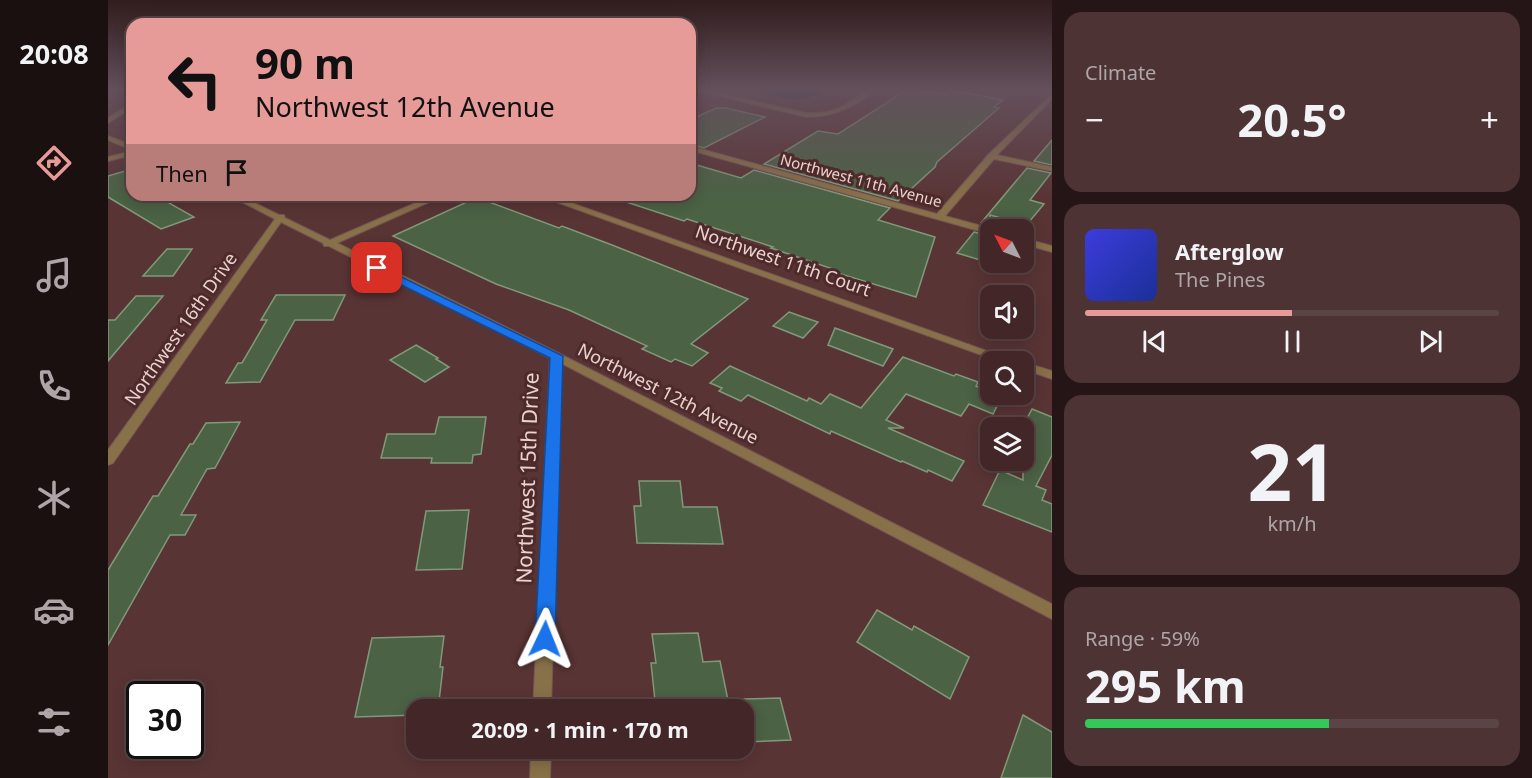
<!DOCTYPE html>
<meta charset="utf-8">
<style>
body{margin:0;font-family:"Noto Sans",sans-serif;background:#4d3334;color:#f1f3f6;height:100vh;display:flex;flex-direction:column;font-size:22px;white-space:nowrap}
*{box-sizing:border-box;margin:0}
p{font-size:20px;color:#afa5a8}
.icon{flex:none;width:33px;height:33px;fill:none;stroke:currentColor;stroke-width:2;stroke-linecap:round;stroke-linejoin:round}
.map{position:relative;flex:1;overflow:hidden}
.drawer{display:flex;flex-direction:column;gap:12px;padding:12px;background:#251516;width:480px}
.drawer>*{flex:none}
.banner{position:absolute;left:18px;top:18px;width:570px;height:183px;border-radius:18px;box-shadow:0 3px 15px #0003,0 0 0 2px #5b4445;background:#e69b98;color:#111;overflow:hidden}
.needle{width:39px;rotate:312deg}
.tools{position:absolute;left:872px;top:219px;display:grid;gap:12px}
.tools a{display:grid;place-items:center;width:54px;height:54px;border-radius:12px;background:#432728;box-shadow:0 3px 15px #0003,0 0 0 2px #5b4445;font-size:30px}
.speed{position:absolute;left:18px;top:681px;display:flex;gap:12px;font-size:30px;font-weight:700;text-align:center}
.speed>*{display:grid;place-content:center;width:78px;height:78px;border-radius:50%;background:#432728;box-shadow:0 3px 15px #0003,0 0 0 2px #5b4445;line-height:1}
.speed .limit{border:3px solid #111;border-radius:9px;background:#fff;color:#111}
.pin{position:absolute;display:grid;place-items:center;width:51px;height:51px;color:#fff;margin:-26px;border-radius:12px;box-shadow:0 3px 9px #0006}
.me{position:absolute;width:66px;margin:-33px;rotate:2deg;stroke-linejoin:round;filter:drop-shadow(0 0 4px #0008)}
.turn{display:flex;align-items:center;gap:21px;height:126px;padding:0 30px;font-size:27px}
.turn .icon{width:78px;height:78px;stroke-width:2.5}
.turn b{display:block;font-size:42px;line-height:51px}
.then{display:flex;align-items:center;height:57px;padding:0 30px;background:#0003;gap:12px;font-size:22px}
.big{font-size:45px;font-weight:700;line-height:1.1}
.drawer .widget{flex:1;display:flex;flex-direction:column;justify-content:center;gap:9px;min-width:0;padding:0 21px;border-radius:18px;background:#4d3334}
.drawer .dial{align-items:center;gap:0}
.dial b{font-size:78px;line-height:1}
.song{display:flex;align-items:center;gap:18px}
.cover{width:72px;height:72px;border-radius:9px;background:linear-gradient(135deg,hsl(240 70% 55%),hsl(230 70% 35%))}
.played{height:6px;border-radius:3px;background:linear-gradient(90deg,#e69b98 50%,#5b4445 50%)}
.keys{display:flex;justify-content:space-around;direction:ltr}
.heat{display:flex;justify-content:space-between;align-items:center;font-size:33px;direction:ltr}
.charge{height:9px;border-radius:4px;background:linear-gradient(90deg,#34c759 59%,#5b4445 0)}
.trip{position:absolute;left:298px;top:699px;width:348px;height:60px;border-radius:18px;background:#432728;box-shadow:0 3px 15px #0003,0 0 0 2px #5b4445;font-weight:700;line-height:60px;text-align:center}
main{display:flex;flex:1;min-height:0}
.tab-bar{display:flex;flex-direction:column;width:108px;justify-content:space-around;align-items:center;background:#1b1010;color:#afa5a8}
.tab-bar .icon{width:42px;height:42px}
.tab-bar .active{color:#e69b98}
.tab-bar b{font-size:27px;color:#f1f3f6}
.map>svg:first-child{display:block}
.water{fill:#002560}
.building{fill:#4b6245;stroke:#81997a;stroke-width:1.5}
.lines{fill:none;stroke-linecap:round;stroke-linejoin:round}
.street-casing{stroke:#765454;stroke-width:2}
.street{fill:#887048;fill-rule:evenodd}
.route{fill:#1a73e8;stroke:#114b97;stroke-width:1.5}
.labels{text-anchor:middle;stroke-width:6;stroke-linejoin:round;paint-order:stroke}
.far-street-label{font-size:15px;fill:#ead2d1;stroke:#4e2a2b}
.street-label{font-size:18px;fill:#ead2d1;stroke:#4e2a2b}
.near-street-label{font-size:21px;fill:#ead2d1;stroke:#4e2a2b}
</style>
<main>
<nav class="tab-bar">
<b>20:08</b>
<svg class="icon active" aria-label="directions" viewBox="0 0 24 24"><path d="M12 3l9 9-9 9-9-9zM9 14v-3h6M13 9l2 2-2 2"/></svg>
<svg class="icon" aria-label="music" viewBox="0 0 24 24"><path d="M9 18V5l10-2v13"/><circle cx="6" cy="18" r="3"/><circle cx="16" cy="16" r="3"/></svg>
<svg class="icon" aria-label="phone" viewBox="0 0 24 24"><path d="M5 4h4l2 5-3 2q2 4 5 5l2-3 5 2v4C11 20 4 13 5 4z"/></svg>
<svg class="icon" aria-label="climate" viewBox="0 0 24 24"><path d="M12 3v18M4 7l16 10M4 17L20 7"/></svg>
<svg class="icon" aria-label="car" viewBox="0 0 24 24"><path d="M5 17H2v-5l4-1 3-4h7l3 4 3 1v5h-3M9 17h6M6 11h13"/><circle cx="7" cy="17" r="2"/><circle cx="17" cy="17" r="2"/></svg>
<svg class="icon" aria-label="filters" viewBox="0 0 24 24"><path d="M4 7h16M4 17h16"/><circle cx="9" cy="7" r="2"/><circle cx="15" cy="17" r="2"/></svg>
</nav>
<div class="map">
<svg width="944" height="778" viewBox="0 0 944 778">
<rect width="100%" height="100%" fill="#593435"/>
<path class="water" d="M642 89H721C689 107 676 97 642 89Z"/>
<g class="building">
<path d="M800 89 838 94 843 90 895 100 886 107 891 108 829 162 827 167 790 201 656 164 710 131 730 134Z"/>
<path d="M608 108H618L657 117 596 148 582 144V120Z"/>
<path d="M944 140V165L926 161Z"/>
<path d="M582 163 633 178 646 170 782 208 770 220 827 237 808 297 723 271 725 269 663 248 665 247 579 219 576 221 509 199 510 195H582Z"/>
<path d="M919 168 943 173 922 200 936 204 921 222 909 219 907 222 882 215V226L873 223Z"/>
<path d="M24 169V195H47L86 217 53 229 0 197V176Z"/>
<path d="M373 199 451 228 454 226 504 245 640 299 583 344 600 353 584 366 567 359 563 362 534 349 539 346 461 310 388 284 285 236 363 200 367 202Z"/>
<path d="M866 232 882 236V263L849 253Z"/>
<path d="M59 249H84L65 276H35Z"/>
<path d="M168 295H237L225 320H187L152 382 118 383 130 363H134L159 320H153Z"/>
<path d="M28 296H55L0 361V320H7Z"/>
<path d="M681 312 695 317 710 322 695 338 665 326Z"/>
<path d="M727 328 785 349 775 366 720 345Z"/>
<path d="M308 345 330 358 328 359 341 367 317 382 282 360Z"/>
<path d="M795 357 846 376 848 374 870 382 868 386 882 392V394L894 396 885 414 861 404 853 416 798 394 778 420 796 428H780L856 461 844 481 820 470 819 472 794 461 793 462 723 431 722 434 640 395 633 401 611 391 614 388 602 383 622 366 699 401 701 398 713 404 722 394 753 408Z"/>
<path d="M924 409 944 417V455L928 486 938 490 934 500 944 504V532L875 505 892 470 915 480V426Z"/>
<path d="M331 417H378L373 454 365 455 364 463H323L324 458H273L279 434H327Z"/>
<path d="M132 422 107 468 99 469 73 515H88L77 535H62L0 645V570L45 496H50L82 444H85L98 423Z"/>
<path d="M531 481H572L575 507H609L615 544 529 543 526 506H533Z"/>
<path d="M361 510 354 569 308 570 318 511Z"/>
<path d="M769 610 804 630 806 626 861 657 842 699 749 642Z"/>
<path d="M590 633 595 662 612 661 622 710H548L543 663H548L544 634Z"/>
<path d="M336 636 332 667H335L330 710H309V715L247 717 264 638Z"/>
<path d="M672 698 683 740 636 742V699Z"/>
<path d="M915 715 944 732V778H893Z"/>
</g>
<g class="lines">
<defs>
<g id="street">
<path d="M582 89H592L698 113C709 113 720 113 731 108 743 103 755 89 769 89 747 107 726 117 698 117Z"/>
<path d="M944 94V99L889 155 944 167V171L886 159 837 216 885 229 882 230V234L582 150V146L829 214 881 154Z"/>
<path d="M24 103V108L0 123V118Z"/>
<path d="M0 136 24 145V150L0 140Z"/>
<path d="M24 151V155L0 161V157Z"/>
<path d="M121 195H131L171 215H176L177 218 222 240 326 195H337L229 243 452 354 944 604V619L453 363 443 710H425L442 358 221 246H216L215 243 173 222 5 463 0 465V450L167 219Z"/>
<path d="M429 195H441L910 362H893Z"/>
<path d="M915 238 944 246V252L915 244Z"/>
<path d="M915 362 944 371V379L915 369Z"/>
<path d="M423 748H443L442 778H422Z"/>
</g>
</defs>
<use href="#street" class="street-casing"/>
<use href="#street" class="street"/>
</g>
<linearGradient id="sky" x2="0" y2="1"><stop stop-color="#311d1d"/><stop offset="0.45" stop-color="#64505c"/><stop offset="1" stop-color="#64505c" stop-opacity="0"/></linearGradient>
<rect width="944" height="198" fill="url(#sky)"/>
<path class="route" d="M269 265 455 356 447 639 444 645 437 648 430 645 427 639 442 358 265 271V266Z"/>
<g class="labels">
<g class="far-street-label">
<text transform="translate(753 181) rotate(15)" y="5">Northwest 11th Avenue</text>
</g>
<g class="street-label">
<text transform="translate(675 261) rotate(19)" y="6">Northwest 11th Court</text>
<text transform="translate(73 329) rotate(-55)" y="6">Northwest 16th Drive</text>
<text transform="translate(560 394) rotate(27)" y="6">Northwest 12th Avenue</text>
</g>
<g class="near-street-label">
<text transform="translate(420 478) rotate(-88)" y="7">Northwest 15th Drive</text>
</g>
</g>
</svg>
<div class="tools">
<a><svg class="needle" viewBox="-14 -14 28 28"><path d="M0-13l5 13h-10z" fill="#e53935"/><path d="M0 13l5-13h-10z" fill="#afa5a8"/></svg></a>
<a><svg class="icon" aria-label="sound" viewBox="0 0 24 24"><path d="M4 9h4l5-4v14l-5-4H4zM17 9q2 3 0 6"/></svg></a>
<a><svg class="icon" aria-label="search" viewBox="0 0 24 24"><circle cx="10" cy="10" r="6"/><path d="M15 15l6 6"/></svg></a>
<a><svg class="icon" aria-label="layers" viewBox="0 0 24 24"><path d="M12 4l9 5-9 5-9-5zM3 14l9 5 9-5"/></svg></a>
</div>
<div class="speed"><div class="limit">30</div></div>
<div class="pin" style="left:269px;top:268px;background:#d93025"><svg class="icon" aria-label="arrive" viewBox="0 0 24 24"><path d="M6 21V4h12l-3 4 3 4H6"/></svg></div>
<svg class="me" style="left:437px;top:639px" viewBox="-20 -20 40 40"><path d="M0-17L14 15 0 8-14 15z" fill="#1a73e8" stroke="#fff" stroke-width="4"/></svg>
<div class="trip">20:09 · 1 min · 170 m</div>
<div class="banner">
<div class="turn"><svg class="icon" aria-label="left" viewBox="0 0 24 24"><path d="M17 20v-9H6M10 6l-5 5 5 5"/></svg><div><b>90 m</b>Northwest 12th Avenue</div></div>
<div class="then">Then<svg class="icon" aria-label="arrive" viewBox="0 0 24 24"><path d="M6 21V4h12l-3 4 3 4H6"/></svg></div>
</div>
</div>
<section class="drawer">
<div class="widget"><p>Climate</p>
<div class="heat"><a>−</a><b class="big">20.5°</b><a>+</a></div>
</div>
<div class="widget">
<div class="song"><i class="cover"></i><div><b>Afterglow</b><p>The Pines</p></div></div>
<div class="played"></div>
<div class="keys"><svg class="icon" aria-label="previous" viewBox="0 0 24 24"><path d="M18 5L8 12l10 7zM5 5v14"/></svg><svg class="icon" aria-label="pause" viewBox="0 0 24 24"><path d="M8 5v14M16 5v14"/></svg><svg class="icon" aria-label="next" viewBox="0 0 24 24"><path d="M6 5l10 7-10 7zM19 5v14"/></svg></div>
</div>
<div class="widget dial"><b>21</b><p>km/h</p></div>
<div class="widget"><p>Range · 59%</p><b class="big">295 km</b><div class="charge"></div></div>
</section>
</main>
